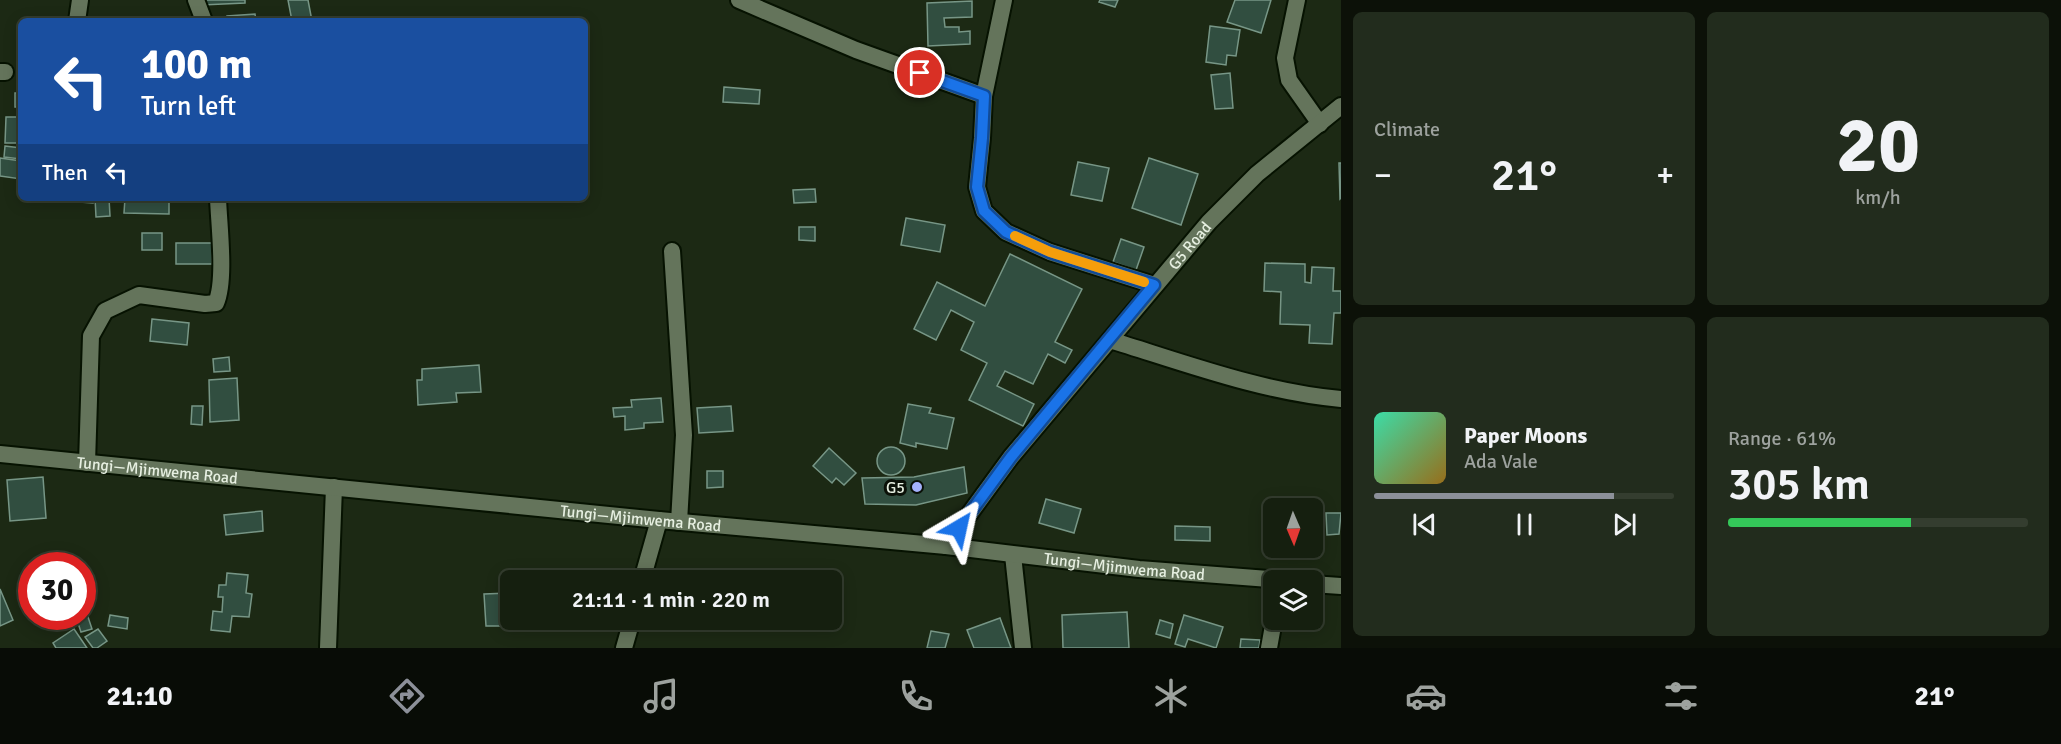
<!DOCTYPE html>
<meta charset="utf-8">
<style>
body{margin:0;font-family:Signika,sans-serif;background:#222c1d;color:#f1f3f6;height:100vh;display:flex;flex-direction:column;font-size:22px;white-space:nowrap}
*{box-sizing:border-box;margin:0}
p{font-size:20px;color:#9da29e}
.icon{flex:none;width:33px;height:33px;fill:none;stroke:currentColor;stroke-width:2;stroke-linecap:round;stroke-linejoin:round}
.map{position:relative;flex:1;overflow:hidden}
.drawer{display:flex;flex-direction:column;gap:12px;padding:12px;background:#0c1108;width:720px}
.drawer>*{flex:none}
.hud{position:absolute;left:18px;top:18px;width:570px;height:183px;border-radius:9px;box-shadow:0 3px 15px #0003,0 0 0 2px #343d2f;background:#1a4fa0;color:#fff;overflow:hidden}
.needle{width:39px;rotate:178deg}
.controls{position:absolute;left:1263px;top:498px;display:grid;gap:12px}
.controls a{display:grid;place-items:center;width:60px;height:60px;border-radius:9px;background:#151f0f;box-shadow:0 3px 15px #0003,0 0 0 2px #343d2f;font-size:30px}
.speed{position:absolute;left:18px;top:552px;display:flex;gap:12px;font-size:30px;font-weight:700;text-align:center}
.speed>*{display:grid;place-content:center;width:78px;height:78px;border-radius:50%;background:#151f0f;box-shadow:0 3px 15px #0003,0 0 0 2px #343d2f;line-height:1}
.speed .limit{border:9px solid #d22;background:#fff;color:#111}
.pin{position:absolute;display:grid;place-items:center;width:51px;height:51px;color:#fff;margin:-26px;border:3px solid #fff;border-radius:50%;box-shadow:0 2px 6px #0007}
.me{position:absolute;width:66px;margin:-33px;rotate:36deg;stroke-linejoin:round;filter:drop-shadow(0 0 4px #0008)}
.turn{display:flex;align-items:center;gap:21px;height:126px;padding:0 24px;font-size:27px}
.turn .icon{width:78px;height:78px;stroke-width:2.5}
.turn b{display:block;font-size:42px;line-height:51px}
.then{display:flex;align-items:center;height:57px;padding:0 24px;background:#0003;gap:12px;font-size:22px}
.big{font-size:45px;font-weight:600;line-height:1.1}
.drawer .widget{flex:1;display:flex;flex-direction:column;justify-content:center;gap:9px;min-width:0;padding:0 21px;border-radius:9px;background:#222c1d}
.drawer .dial{align-items:center;gap:0}
.dial b{font-size:78px;line-height:1}
.song{display:flex;align-items:center;gap:18px}
.cover{width:72px;height:72px;border-radius:9px;background:linear-gradient(135deg,hsl(160 70% 55%),hsl(40 70% 35%))}
.played{height:6px;border-radius:3px;background:linear-gradient(90deg,#8c9099 80%,#343d2f 80%)}
.keys{display:flex;justify-content:space-around;direction:ltr}
.heat{display:flex;justify-content:space-between;align-items:center;font-size:33px;direction:ltr}
.charge{height:9px;border-radius:4px;background:linear-gradient(90deg,#34c759 61%,#343d2f 0)}
.drawer .tiles{flex:1;display:grid;gap:12px;grid-template-columns:repeat(2,1fr)}
.trip{position:absolute;left:500px;top:570px;width:342px;height:60px;border-radius:9px;background:#151f0f;box-shadow:0 3px 15px #0003,0 0 0 2px #343d2f;font-weight:600;line-height:60px;text-align:center}
.dock{display:flex;height:96px;justify-content:space-around;align-items:center;background:#080c06;color:#9da29e}
.dock .icon{width:42px;height:42px}
.dock .current{color:#8c9099}
.dock b{font-size:27px;color:#f1f3f6}
main{display:flex;flex:1;min-height:0}
.map>svg:first-child{display:block}
.building{fill:#314e40;stroke:#779686;stroke-width:1.5}
.lines{fill:none;stroke-linecap:round;stroke-linejoin:round}
.minor-casing{stroke:#061201;stroke-width:20}
.tertiary-casing{stroke:#061201;stroke-width:20}
.minor{stroke:#64745b;stroke-width:16}
.tertiary{stroke:#64745b;stroke-width:16}
.route-casing{stroke:#114b97;stroke-width:15}
.route{stroke:#1a73e8;stroke-width:10}
.slow{stroke:#f59e0b;stroke-width:10}
.poi-dot{fill:#a4b1fc;stroke:#0a1007;stroke-width:2}
.labels{text-anchor:middle;stroke-width:6;stroke-linejoin:round;paint-order:stroke}
.street-label{font-size:16px;fill:#e6efe1;stroke:#0a1007}
.poi-label{font-size:16px;fill:#e6efe1;stroke:#0a1007;text-anchor:end}
</style>
<main>
<div class="map">
<svg width="1341" height="648" viewBox="0 0 1341 648">
<rect width="100%" height="100%" fill="#1c2914"/>
<g class="building">
<path d="M202 0H245V3L202 5Z"/>
<path d="M288 0H308L312 21H292Z"/>
<path d="M1100 0H1118L1115 7 1099 2Z"/>
<path d="M1235 0H1271L1261 33 1227 22Z"/>
<path d="M972 1V17L944 18 945 27H959V32L970 31V44L928 46 927 3Z"/>
<path d="M255 14 256 21H227V16Z"/>
<path d="M1210 26 1240 30 1236 56 1227 55 1226 65 1206 62Z"/>
<path d="M1230 73 1233 108 1215 109 1211 75Z"/>
<path d="M724 87 760 90 759 104 723 102Z"/>
<rect x="15" y="93" width="6" height="14"/>
<path d="M6 117H17V143H5Z"/>
<path d="M5 146 21 148V159L4 157Z"/>
<path d="M0 158 21 161V179L0 176Z"/>
<path d="M1149 158 1198 174 1181 225 1132 208Z"/>
<path d="M1078 162 1109 168 1102 201 1071 195Z"/>
<path d="M1339 163H1341V198L1340 199Z"/>
<path d="M815 189 816 202 794 203 793 190Z"/>
<path d="M80 198H93V203L80 202Z"/>
<path d="M95 198H109L110 216 96 217Z"/>
<path d="M125 198H169V214L124 213Z"/>
<path d="M906 218 945 225 940 252 901 245Z"/>
<path d="M799 227H815V241L799 240Z"/>
<rect x="142" y="233" width="20" height="17"/>
<path d="M1121 239 1144 247 1136 270 1113 262Z"/>
<rect x="176" y="243" width="36" height="21"/>
<path d="M1010 254 1082 289 1055 342 1072 350 1065 363 1048 354 1033 384 1005 371 997 386 1034 404 1023 426 969 400 987 363 961 350 974 322 951 310 936 340 914 329 937 282 985 306Z"/>
<path d="M1265 263 1305 264V282L1311 283 1312 267 1334 268 1333 291H1341V313H1334L1332 344 1309 343 1310 325 1280 324 1281 292 1264 291Z"/>
<path d="M152 319 189 323 187 345 150 341Z"/>
<path d="M229 357 230 371 214 372 213 359Z"/>
<path d="M479 365 481 392 456 393 457 402 418 405 417 380H422V369Z"/>
<path d="M237 378 239 420 210 422 209 380Z"/>
<path d="M661 398 663 422 644 423V428L625 430V416L614 417 613 408 632 407 631 400Z"/>
<path d="M908 404 931 408 929 413 954 418 947 449 916 443V447L900 443Z"/>
<path d="M192 406H203L202 425 191 424Z"/>
<path d="M731 406 733 431 699 433 697 408Z"/>
<circle cx="891" cy="461" r="14"/>
<path d="M829 448 856 473 844 485 836 478 832 483 813 466Z"/>
<path d="M964 467 967 493 916 505 865 504 862 478 914 477Z"/>
<path d="M707 471H723V487L707 488Z"/>
<path d="M43 477 46 518 10 521 7 480Z"/>
<path d="M1046 499 1081 509 1074 533 1039 523Z"/>
<path d="M262 511 263 531 226 535 224 515Z"/>
<path d="M1326 513H1341L1339 534 1327 535Z"/>
<path d="M1175 526 1210 527V541L1175 540Z"/>
<path d="M227 573 248 575 246 593 252 594 249 617 232 616 230 632 211 630 213 611 222 612 223 597H218L219 585H226Z"/>
<path d="M0 589 13 620 0 626Z"/>
<path d="M510 593 511 626H486L484 594Z"/>
<path d="M1127 612 1129 648H1063L1062 615Z"/>
<path d="M87 614 92 629 81 632 76 617Z"/>
<path d="M110 615 128 618 127 629 108 626Z"/>
<path d="M1184 615 1223 627 1216 648 1188 639 1185 647 1175 644Z"/>
<path d="M1000 618 1011 648H974L967 630Z"/>
<path d="M1160 620 1173 624 1170 638 1156 634Z"/>
<path d="M74 629 87 648H56L53 643Z"/>
<path d="M98 629 107 641 97 648H93L85 637Z"/>
<path d="M931 631 949 634 945 648H927Z"/>
<path d="M1241 639 1260 640 1259 648H1240Z"/>
</g>
<g class="lines">
<defs>
<g id="minor">
<path d="M196 0 204 21"/>
<path d="M739 0 856 50 984 96"/>
<path d="M1004 0 984 96 982 138 977 187 984 211 1006 232 1050 252 1154 285"/>
<path d="M1297 0 1285 58 1289 80 1320 124"/>
<path d="M77 21 80 0"/>
<path d="M0 72H5"/>
<path d="M672 251 684 435 679 522"/>
<path d="M1110 340C1185 363 1262 392 1341 399"/>
<path d="M87 463 91 336 105 311 139 295 205 304 216 303C226 280 219 226 218 198"/>
<path id="s1" d="M946 546 1011 457 1209 222 1257 174 1341 106"/>
<path d="M1013 555 1023 648"/>
<path d="M642 580 659 520"/>
<path d="M328 648 334 487"/>
<path d="M624 648 632 620"/>
<path d="M1269 648 1274 620"/>
</g>
<g id="tertiary">
<path id="s2" d="M0 454 659 520 946 546 1139 569 1281 580"/>
<path d="M1312 584 1341 586"/>
</g>
</defs>
<use href="#minor" class="minor-casing"/>
<use href="#tertiary" class="tertiary-casing"/>
<use href="#minor" class="minor"/>
<use href="#tertiary" class="tertiary"/>
</g>
<g class="lines">
<defs>
<path id="route" d="M920 73 984 96 982 138 977 187 984 211 1006 232 1050 252 1154 285 1011 457 959 528"/>
</defs>
<use href="#route" class="route-casing"/>
<use href="#route" class="route"/>
<path class="slow" d="M1015 236 1050 252 1144 282"/>
</g>
<circle class="poi-dot" cx="917" cy="487" r="6"/>
<g class="labels">
<g class="street-label">
<text dy="6" stroke="none"><textPath href="#s1" startOffset="387">G5 Road</textPath></text>
<text dy="6" stroke="none"><textPath href="#s2" startOffset="158">Tungi—Mjimwema Road</textPath></text>
<text dy="6" stroke="none"><textPath href="#s2" startOffset="644">Tungi—Mjimwema Road</textPath></text>
<text dy="6" stroke="none"><textPath href="#s2" startOffset="1130">Tungi—Mjimwema Road</textPath></text>
</g>
<g class="poi-label">
<text x="905" y="493">G5</text>
</g>
</g>
</svg>
<div class="controls">
<a><svg class="needle" viewBox="-14 -14 28 28"><path d="M0-13l5 13h-10z" fill="#e53935"/><path d="M0 13l5-13h-10z" fill="#9da29e"/></svg></a>
<a><svg class="icon" aria-label="layers" viewBox="0 0 24 24"><path d="M12 4l9 5-9 5-9-5zM3 14l9 5 9-5"/></svg></a>
</div>
<div class="speed"><div class="limit">30</div></div>
<div class="pin" style="left:920px;top:73px;background:#d93025"><svg class="icon" aria-label="arrive" viewBox="0 0 24 24"><path d="M6 21V4h12l-3 4 3 4H6"/></svg></div>
<svg class="me" style="left:959px;top:528px" viewBox="-20 -20 40 40"><path d="M0-17L14 15 0 8-14 15z" fill="#1a73e8" stroke="#fff" stroke-width="4"/></svg>
<div class="trip">21:11 · 1 min · 220 m</div>
<div class="hud">
<div class="turn"><svg class="icon" aria-label="left" viewBox="0 0 24 24"><path d="M17 20v-9H6M10 6l-5 5 5 5"/></svg><div><b>100 m</b>Turn left</div></div>
<div class="then">Then<svg class="icon" aria-label="left" viewBox="0 0 24 24"><path d="M17 20v-9H6M10 6l-5 5 5 5"/></svg></div>
</div>
</div>
<section class="drawer">
<div class="tiles">
<div class="widget"><p>Climate</p>
<div class="heat"><a>−</a><b class="big">21°</b><a>+</a></div>
</div>
<div class="widget dial"><b>20</b><p>km/h</p></div>
<div class="widget">
<div class="song"><i class="cover"></i><div><b>Paper Moons</b><p>Ada Vale</p></div></div>
<div class="played"></div>
<div class="keys"><svg class="icon" aria-label="previous" viewBox="0 0 24 24"><path d="M18 5L8 12l10 7zM5 5v14"/></svg><svg class="icon" aria-label="pause" viewBox="0 0 24 24"><path d="M8 5v14M16 5v14"/></svg><svg class="icon" aria-label="next" viewBox="0 0 24 24"><path d="M6 5l10 7-10 7zM19 5v14"/></svg></div>
</div>
<div class="widget"><p>Range · 61%</p><b class="big">305 km</b><div class="charge"></div></div>
</div>
</section>
</main>
<nav class="dock">
<b>21:10</b>
<svg class="icon current" aria-label="directions" viewBox="0 0 24 24"><path d="M12 3l9 9-9 9-9-9zM9 14v-3h6M13 9l2 2-2 2"/></svg>
<svg class="icon" aria-label="music" viewBox="0 0 24 24"><path d="M9 18V5l10-2v13"/><circle cx="6" cy="18" r="3"/><circle cx="16" cy="16" r="3"/></svg>
<svg class="icon" aria-label="phone" viewBox="0 0 24 24"><path d="M5 4h4l2 5-3 2q2 4 5 5l2-3 5 2v4C11 20 4 13 5 4z"/></svg>
<svg class="icon" aria-label="climate" viewBox="0 0 24 24"><path d="M12 3v18M4 7l16 10M4 17L20 7"/></svg>
<svg class="icon" aria-label="car" viewBox="0 0 24 24"><path d="M5 17H2v-5l4-1 3-4h7l3 4 3 1v5h-3M9 17h6M6 11h13"/><circle cx="7" cy="17" r="2"/><circle cx="17" cy="17" r="2"/></svg>
<svg class="icon" aria-label="filters" viewBox="0 0 24 24"><path d="M4 7h16M4 17h16"/><circle cx="9" cy="7" r="2"/><circle cx="15" cy="17" r="2"/></svg>
<b>21°</b>
</nav>
